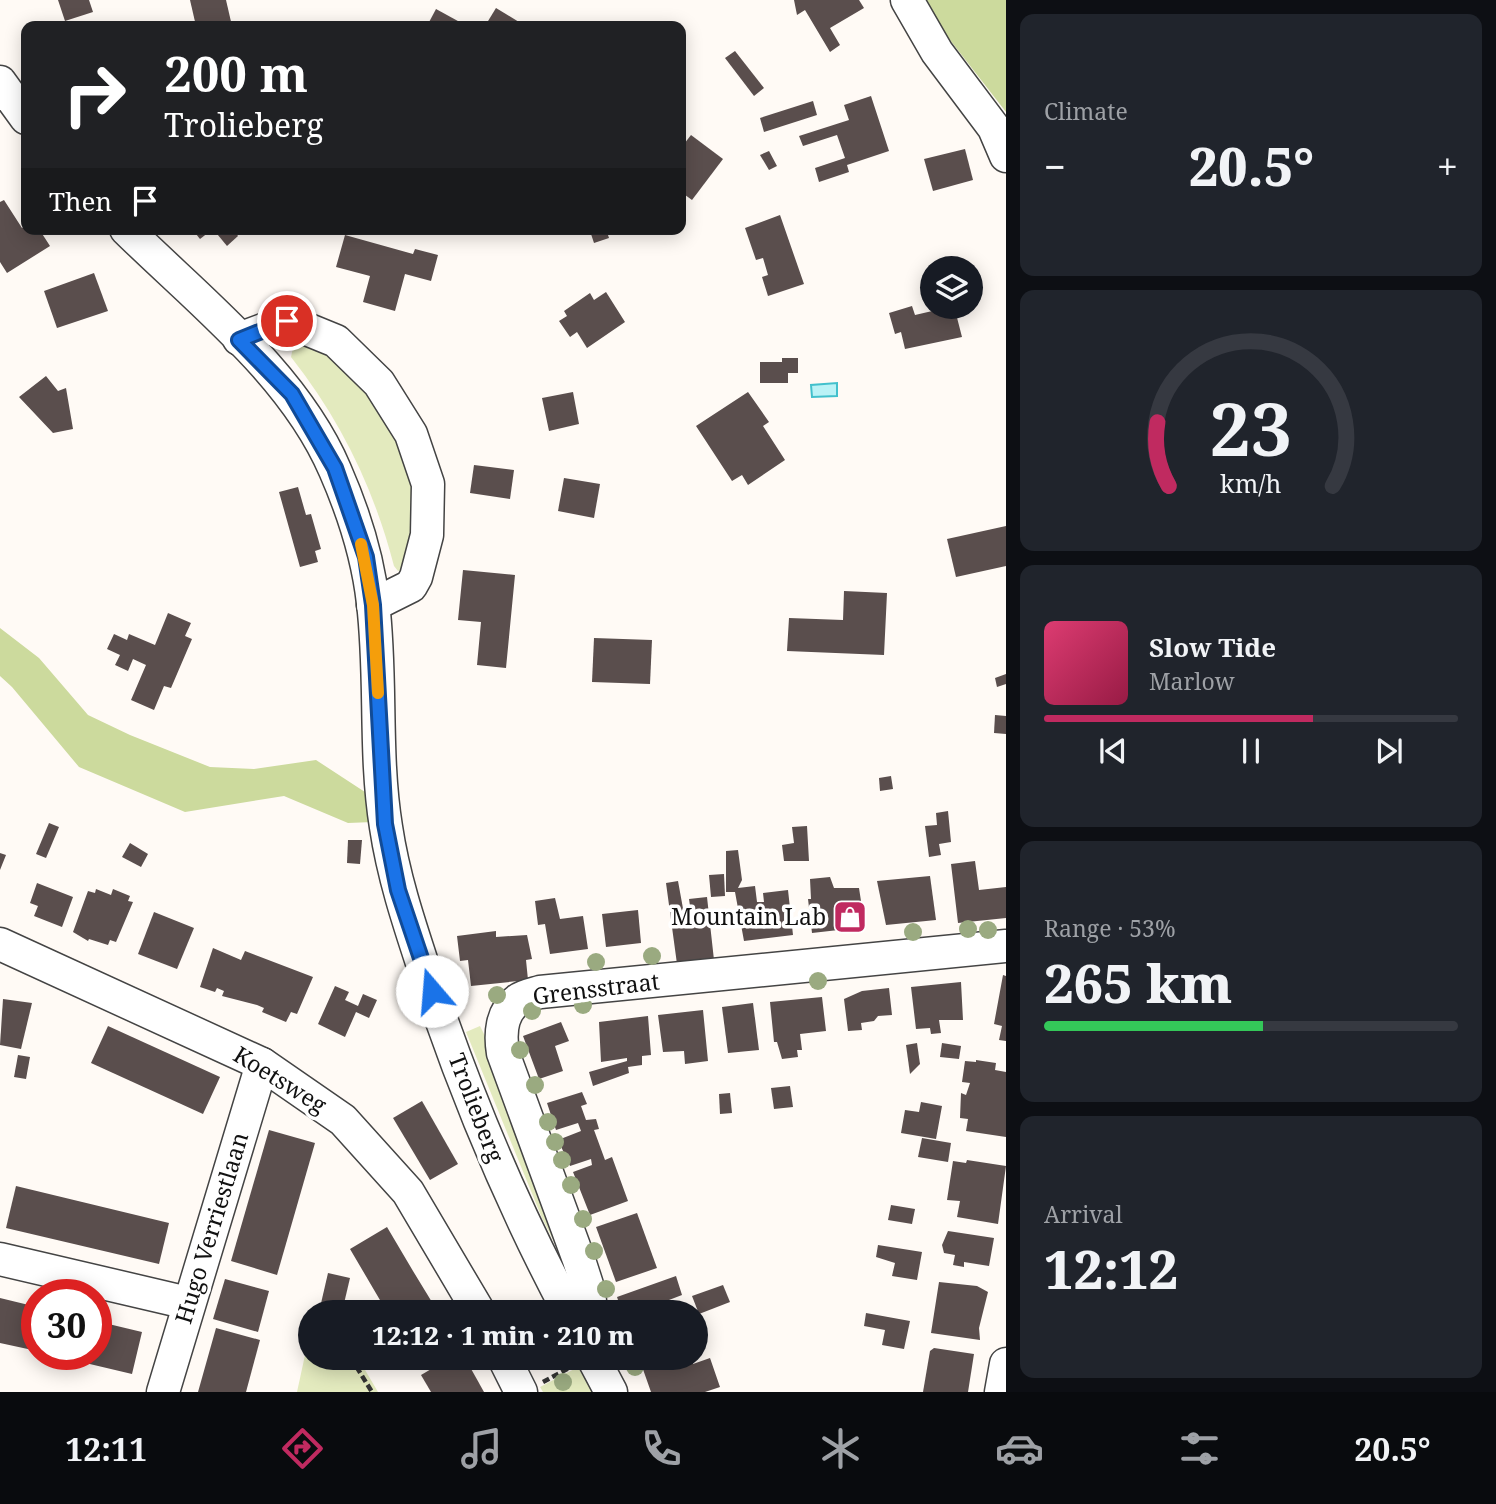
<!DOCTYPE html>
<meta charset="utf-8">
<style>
body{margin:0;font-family:"Noto Serif",serif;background:#20242c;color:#f1f3f6;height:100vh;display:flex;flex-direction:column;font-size:26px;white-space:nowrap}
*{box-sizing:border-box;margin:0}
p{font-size:23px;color:#9ea1a6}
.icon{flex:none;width:38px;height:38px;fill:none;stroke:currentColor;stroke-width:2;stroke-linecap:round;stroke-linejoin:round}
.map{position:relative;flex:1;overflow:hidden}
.panel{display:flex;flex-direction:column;gap:14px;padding:14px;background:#0d0f14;width:490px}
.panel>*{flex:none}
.hud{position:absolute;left:21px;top:21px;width:665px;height:214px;border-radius:14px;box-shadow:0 4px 18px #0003;background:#202124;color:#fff;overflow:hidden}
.controls{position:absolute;left:920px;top:256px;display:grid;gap:14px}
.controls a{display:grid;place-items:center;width:63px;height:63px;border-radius:50%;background:#171b24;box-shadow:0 4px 18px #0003;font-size:35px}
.speed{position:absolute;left:21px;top:1279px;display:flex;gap:14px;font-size:35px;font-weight:700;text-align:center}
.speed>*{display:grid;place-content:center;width:91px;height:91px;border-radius:50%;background:#171b24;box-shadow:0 4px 18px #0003;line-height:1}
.speed .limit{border:10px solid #d22;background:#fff;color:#111}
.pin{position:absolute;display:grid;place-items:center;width:60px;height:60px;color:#fff;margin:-30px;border:4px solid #fff;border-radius:50%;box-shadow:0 2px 7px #0007}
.me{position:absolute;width:77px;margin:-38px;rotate:342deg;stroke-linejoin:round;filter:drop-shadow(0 0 5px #0008)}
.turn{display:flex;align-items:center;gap:24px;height:147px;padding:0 28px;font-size:32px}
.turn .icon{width:91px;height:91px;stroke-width:2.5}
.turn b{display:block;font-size:49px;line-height:60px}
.then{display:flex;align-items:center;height:66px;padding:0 28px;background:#0003;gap:14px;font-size:26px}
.big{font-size:52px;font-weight:800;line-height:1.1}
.panel .widget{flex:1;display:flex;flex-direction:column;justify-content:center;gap:10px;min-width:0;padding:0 24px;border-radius:14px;background:#20242c}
.panel .dial{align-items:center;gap:0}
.dial svg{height:182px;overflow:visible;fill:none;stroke:#363941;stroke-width:7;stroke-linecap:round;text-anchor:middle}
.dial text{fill:#f1f3f6;stroke:none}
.song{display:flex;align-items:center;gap:21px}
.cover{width:84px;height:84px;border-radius:10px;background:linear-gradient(135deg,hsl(340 70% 55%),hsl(340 70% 35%))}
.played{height:7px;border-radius:4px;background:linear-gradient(90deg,#c02a60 65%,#363941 65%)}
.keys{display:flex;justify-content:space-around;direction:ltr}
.heat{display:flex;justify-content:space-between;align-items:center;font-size:38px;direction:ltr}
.charge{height:10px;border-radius:5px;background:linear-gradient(90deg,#34c759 53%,#363941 0)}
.trip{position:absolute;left:298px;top:1300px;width:410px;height:70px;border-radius:35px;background:#171b24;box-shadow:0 4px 18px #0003;font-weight:800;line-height:70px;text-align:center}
.tabs{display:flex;height:112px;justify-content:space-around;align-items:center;background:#090b0e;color:#9ea1a6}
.tabs .icon{width:49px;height:49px}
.tabs .on{color:#c02a60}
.tabs b{font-size:32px;color:#f1f3f6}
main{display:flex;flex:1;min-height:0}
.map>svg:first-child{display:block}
.green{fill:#e3eabe}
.forest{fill:#ccda9d}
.water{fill:#baf2f6;stroke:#42c0cc;stroke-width:2}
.building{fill:#5a4e4d}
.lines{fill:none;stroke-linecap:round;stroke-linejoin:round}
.minor-casing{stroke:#444;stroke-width:35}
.path{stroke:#333;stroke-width:4.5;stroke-dasharray:7 3.5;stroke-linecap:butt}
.minor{stroke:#fff;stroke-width:32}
.tree{fill:#9aaa80}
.route-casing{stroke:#114b97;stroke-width:18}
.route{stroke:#1a73e8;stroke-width:12}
.slow{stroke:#f59e0b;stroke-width:12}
.labels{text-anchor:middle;stroke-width:7;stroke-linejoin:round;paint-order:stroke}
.poi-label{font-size:23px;fill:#111;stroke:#fff;text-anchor:end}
.street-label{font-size:23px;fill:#111;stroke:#fff}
</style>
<main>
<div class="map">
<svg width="1006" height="1392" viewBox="0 0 1006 1392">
<rect width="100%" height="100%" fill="#fffaf5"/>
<g class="green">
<path d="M309 338 361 381 394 431 415 491V513L405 569 398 571 394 566C374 489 341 420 291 357L294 343Z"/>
<path d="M480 1026 497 1060 562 1258 542 1218 466 1032Z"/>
<path d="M310 1332V1358H358L378 1392H297Z"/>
<path d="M580 1366 596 1392H543L540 1387Z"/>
</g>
<g class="forest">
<path d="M920 0H1006V112L929 13Z"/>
<path d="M0 628 39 658 88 715 130 735 210 767 254 769 316 760 368 794 373 822 348 823 284 796 185 812 79 767 12 687 0 676Z"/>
</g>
<path class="water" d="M837 383V396L812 397 811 385Z"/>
<g class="building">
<path d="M58 0H89L93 12 65 21Z"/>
<path d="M190 0H226L232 26H196Z"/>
<path d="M794 0H859L864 8 830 28 840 45 830 52 805 10 797 15Z"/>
<path d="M496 8 519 22 516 26H485Z"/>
<path d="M436 9 467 26H427Z"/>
<path d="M735 51 764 88 754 96 725 58Z"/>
<path d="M871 96 889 151 847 165 849 172 819 182 815 168 845 158 837 135 803 146 799 136 849 120 844 105Z"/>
<path d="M813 101 817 115 764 132 760 118Z"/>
<path d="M691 135 723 159 692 200 681 192V148Z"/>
<path d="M965 149 973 180 933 191 924 159Z"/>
<path d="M769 151 777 166 769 170 760 155Z"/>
<path d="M4 200 22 228 26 225V229H39L50 246 7 273 0 262V202Z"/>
<path d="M780 215 804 284 768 296 762 277 768 275 763 258 756 260 745 228Z"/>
<path d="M192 229H213L200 239Z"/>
<path d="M213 229H233L238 236 227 246Z"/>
<path d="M606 229 609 238 594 243 590 231Z"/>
<path d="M345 235 413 254 415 249 438 255 431 281 405 274 395 311 363 302 370 276 336 267Z"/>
<path d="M94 273 108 311 57 328 44 291Z"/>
<path d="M606 292 625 322 587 348 577 332 570 337 559 321 567 316 564 311 590 293 594 300Z"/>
<path d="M912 306 915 315 954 306 962 337 905 349 901 332 895 334 889 313Z"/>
<path d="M782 358H798V373H788V383H760V362H782Z"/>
<path d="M46 376 58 391 66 388 73 429 53 433 19 397Z"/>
<path d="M573 392 579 424 549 431 542 398Z"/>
<path d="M748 392 769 422 763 426 785 460 748 485 742 475 732 481 696 426Z"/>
<path d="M474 465 514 470 510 499 470 493Z"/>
<path d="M564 478 600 484 594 518 558 511Z"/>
<path d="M298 487 306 515 311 514 321 549 315 551 318 562 300 567 279 492Z"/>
<path d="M1006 526V566L956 577 947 539Z"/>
<path d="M463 570 515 575 506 668 477 665 481 622 458 620Z"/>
<path d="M844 591 887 593 884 655 787 651 789 618 843 620Z"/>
<path d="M168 613 191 623 185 636 192 639 171 688 164 686 154 710 131 700 146 665 133 659 128 671 115 665 120 655 107 649 114 634 127 640 129 634 155 645Z"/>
<path d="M594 638 652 640 650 684 592 682Z"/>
<path d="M1006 674V684L997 687 995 678Z"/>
<path d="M995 715 1006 716V734L994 733Z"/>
<path d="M891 776 893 789 880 791 879 778Z"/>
<path d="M948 811 951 842 939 844 941 855 929 857 925 826 937 825 936 813Z"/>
<path d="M49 823 59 827 46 858 36 854Z"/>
<path d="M807 826 809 861H784L782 845 794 843 792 827Z"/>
<path d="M348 840H362L360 864 347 863Z"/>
<path d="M130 843 148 854 141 867 122 857Z"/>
<path d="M738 850 742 880 738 888 755 886 757 902H764L763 893 788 890 793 935 744 941 735 892H726V851Z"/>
<path d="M0 853 6 855 0 870Z"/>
<path d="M975 861 979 890 1006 887V918L958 923 951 864Z"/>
<path d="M724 874 725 896 711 897 709 875Z"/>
<path d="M930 876 936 920 886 925 877 881Z"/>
<path d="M830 877 834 888H859L865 927 812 933 808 899H811L810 879Z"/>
<path d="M678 881 684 914 691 913 689 899 707 897 714 960 677 964 666 883Z"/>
<path d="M37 883 73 897 62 927 34 916 38 906 30 903Z"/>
<path d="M96 889 111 895 113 889 130 896 128 901 133 902 116 942 110 940 108 945 89 939 88 941 73 932 88 891 95 893Z"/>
<path d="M555 898 560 919 583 916 588 949 550 954 545 924 538 925 535 901Z"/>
<path d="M638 910 641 943 606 947 602 914Z"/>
<path d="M154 912 194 928 177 969 138 954Z"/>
<path d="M496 931V937L527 935 532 959 526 960 528 980 471 986 468 960 460 961 457 936Z"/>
<path d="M213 948 241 960 245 951 313 977 297 1014 291 1012 286 1022 262 1012 264 1008 257 1005 222 996 224 991 217 988 215 992 200 987Z"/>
<path d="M1003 975 1006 976V1041L999 1040 1002 1026 994 1024Z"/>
<path d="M961 982 963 1020H939L941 1033 931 1034 930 1028 916 1029 911 987Z"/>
<path d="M335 986 349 992 345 1000 358 1006 363 994 377 1000 369 1018 356 1012 345 1037 318 1024Z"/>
<path d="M889 988 892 1015 878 1016 874 1021 861 1023 862 1030 848 1031 844 999 862 991Z"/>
<path d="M822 997 826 1031 800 1034 802 1050H797L798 1057 782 1059 777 1042H774L770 1002Z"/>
<path d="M3 999 32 1003 21 1049 0 1045Z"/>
<path d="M753 1003 759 1050 728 1053 722 1007Z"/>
<path d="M703 1010 708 1061 685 1064 684 1051 663 1052 658 1015Z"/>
<path d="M648 1016 651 1055 642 1056V1065L628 1067 629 1073 593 1086 589 1072 627 1061V1058L601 1062 599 1022Z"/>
<path d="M561 1022 569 1041 555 1046 563 1071 539 1079 523 1036Z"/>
<path d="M108 1026 220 1077 203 1114 91 1063Z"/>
<path d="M917 1043 920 1064 910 1074 906 1045Z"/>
<path d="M942 1043 961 1046 959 1059 940 1057Z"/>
<path d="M18 1055 30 1057 26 1079 14 1077Z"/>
<path d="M976 1060 996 1063 995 1070 1006 1072V1137L966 1131 968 1119 960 1118 961 1093 966 1095 970 1083 962 1082 965 1061 976 1062Z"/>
<path d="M790 1086 793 1107 774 1109 771 1088Z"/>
<path d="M582 1092 587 1104 581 1106 586 1120 596 1119 599 1129 594 1130 605 1160 612 1157 628 1201 590 1215 573 1172 592 1165 591 1159 570 1166 558 1140 581 1131 578 1123 556 1130 547 1103Z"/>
<path d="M730 1093 732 1113 720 1114 719 1094Z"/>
<path d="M422 1101 458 1164 430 1180 393 1118Z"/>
<path d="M921 1102 942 1106 936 1139 901 1133 905 1110 919 1112Z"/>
<path d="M269 1130 315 1143 277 1275 231 1261Z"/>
<path d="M922 1138 951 1143 948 1162 918 1157Z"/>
<path d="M967 1160 1006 1166 998 1224 957 1217 960 1201 947 1200 953 1161 966 1163Z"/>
<path d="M16 1186 169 1223 159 1264 6 1228Z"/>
<path d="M891 1205 915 1209 912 1224 888 1220Z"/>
<path d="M637 1213 657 1268 616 1282 596 1227Z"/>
<path d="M387 1227 413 1271 438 1312H387L350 1249Z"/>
<path d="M948 1231 994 1238 989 1266 964 1262V1267L953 1265 955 1255 944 1253 942 1245Z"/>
<path d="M878 1245 922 1252 917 1280 892 1276 895 1263 876 1257Z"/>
<path d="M328 1273 350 1278 342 1312H319Z"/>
<path d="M676 1276 682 1295 669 1300 673 1311 622 1312 617 1297Z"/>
<path d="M225 1279 269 1291 258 1332 213 1319Z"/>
<path d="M939 1282 977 1286 988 1292 979 1328 980 1340 931 1333Z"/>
<path d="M723 1285 730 1302 699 1314 692 1296Z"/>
<path d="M0 1298 37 1307V1351L0 1343Z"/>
<path d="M866 1313 910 1321 904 1349 882 1345 885 1330 864 1326Z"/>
<path d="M96 1321 142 1332 132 1374 56 1356 96 1354Z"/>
<path d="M216 1328 260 1340 246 1392H198Z"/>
<path d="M934 1348 974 1354 968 1392H923L930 1351Z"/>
<path d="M450 1358H465L484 1392H431L421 1375Z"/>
<path d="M639 1358H691L693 1364 710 1358 720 1387 705 1392H651Z"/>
</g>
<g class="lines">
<defs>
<g id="minor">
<path d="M907 0 937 52 994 128 1006 156"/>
<path d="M0 82 26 118"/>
<path d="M126 229C199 301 294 374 335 470 353 511 368 558 373 603 382 677 374 753 386 827 394 881 412 932 429 984 467 1097 513 1207 569 1312"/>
<path d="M239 339 287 321 336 341 379 383 411 434 428 484 427 535 416 577 411 586 373 605"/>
<path d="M0 944 262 1064 343 1120 408 1192 479 1312"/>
<path d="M0 1259 188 1303"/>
<path d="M591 1312 589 1291 579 1260 503 1053C500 1035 501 1012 518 1000 523 996 533 994 540 992L1006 946"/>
<path d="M504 1358 521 1392"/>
<path d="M593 1358 611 1392"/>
<path d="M163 1392 262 1064"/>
<path d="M1001 1392 1006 1364"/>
</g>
</defs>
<use href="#minor" class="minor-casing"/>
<g class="path">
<path d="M351 1358 372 1392"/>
<path d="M543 1382 569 1368"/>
</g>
<use href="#minor" class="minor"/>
</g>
<g class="tree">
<circle cx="968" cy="929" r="9"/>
<circle cx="988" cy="930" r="9"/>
<circle cx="913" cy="932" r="9"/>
<circle cx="652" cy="956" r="9"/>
<circle cx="596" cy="962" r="9"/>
<circle cx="818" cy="981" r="9"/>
<circle cx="497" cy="995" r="9"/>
<circle cx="583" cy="1005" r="9"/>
<circle cx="532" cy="1011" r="9"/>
<circle cx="520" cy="1050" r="9"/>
<circle cx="535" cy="1085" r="9"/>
<circle cx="548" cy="1122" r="9"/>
<circle cx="555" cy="1142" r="9"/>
<circle cx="562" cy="1160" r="9"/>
<circle cx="571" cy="1185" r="9"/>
<circle cx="583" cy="1219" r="9"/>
<circle cx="594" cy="1251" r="9"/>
<circle cx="606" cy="1289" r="9"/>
<circle cx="635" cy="1367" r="9"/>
<circle cx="563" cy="1382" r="9"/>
</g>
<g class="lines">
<defs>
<path id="route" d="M287 321 239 340 292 394 335 468 366 557 373 605 385 824 398 890 432 991"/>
</defs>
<use href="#route" class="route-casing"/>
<use href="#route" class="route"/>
<path class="slow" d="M361 544 373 605 378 693"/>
</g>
<defs>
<symbol id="shop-square" viewBox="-11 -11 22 22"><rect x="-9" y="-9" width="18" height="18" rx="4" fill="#c02a60" stroke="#fff"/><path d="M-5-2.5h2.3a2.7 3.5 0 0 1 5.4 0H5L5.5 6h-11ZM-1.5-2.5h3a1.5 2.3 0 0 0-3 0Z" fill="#fff"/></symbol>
</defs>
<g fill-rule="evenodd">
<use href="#shop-square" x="831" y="898" width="38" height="38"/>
</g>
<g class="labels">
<g class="poi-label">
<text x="826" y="925">Mountain Lab</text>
</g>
<g class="street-label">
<text transform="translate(596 989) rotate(-7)" y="8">Grensstraat</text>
<text transform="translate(280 1080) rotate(32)" y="8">Koetsweg</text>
<text transform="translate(476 1108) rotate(69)" y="8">Trolieberg</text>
<text transform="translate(212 1228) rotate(-73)" y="8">Hugo Verriestlaan</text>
</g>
</g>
</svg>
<div class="controls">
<a><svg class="icon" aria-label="layers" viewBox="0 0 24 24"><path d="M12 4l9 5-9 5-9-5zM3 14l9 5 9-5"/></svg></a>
</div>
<div class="speed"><div class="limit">30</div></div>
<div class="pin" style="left:287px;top:321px;background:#d93025"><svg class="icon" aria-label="arrive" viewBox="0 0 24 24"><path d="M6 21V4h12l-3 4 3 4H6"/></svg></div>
<svg class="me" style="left:432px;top:991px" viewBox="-20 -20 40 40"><circle r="19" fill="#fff"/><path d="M0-13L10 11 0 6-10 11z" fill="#1a73e8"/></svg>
<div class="trip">12:12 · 1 min · 210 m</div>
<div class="hud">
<div class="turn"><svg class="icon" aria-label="right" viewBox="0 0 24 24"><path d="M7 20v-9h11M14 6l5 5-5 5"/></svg><div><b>200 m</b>Trolieberg</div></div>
<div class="then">Then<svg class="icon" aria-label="arrive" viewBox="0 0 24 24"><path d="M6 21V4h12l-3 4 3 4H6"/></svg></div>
</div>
</div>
<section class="panel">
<div class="widget"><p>Climate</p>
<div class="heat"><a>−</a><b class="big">20.5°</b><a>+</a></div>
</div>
<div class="widget dial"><svg viewBox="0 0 100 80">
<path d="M14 69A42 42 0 1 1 86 69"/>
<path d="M14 69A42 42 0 0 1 9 41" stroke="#c02a60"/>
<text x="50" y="56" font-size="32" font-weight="700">23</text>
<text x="50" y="72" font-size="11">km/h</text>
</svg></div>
<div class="widget">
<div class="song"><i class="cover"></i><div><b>Slow Tide</b><p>Marlow</p></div></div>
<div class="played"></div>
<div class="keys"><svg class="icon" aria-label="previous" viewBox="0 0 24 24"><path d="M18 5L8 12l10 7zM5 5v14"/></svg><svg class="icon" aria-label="pause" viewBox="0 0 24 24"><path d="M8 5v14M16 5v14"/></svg><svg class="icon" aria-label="next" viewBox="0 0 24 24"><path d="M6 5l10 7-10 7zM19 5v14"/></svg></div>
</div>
<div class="widget"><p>Range · 53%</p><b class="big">265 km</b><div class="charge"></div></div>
<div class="widget"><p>Arrival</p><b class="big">12:12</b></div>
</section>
</main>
<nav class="tabs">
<b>12:11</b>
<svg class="icon on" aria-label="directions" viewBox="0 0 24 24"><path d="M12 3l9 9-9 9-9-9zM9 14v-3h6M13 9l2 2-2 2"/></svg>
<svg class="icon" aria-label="music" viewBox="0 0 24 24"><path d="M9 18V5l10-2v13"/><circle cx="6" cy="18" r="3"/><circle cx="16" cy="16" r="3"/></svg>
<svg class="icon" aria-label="phone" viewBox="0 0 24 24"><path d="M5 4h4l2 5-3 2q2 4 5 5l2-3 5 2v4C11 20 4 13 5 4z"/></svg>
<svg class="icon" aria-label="climate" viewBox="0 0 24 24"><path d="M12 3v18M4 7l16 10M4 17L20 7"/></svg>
<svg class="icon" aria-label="car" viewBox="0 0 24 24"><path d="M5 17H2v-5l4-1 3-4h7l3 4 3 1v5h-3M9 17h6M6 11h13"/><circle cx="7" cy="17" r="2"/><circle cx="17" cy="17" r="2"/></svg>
<svg class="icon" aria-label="filters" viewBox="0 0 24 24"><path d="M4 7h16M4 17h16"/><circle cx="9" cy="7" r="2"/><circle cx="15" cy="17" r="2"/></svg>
<b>20.5°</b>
</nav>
